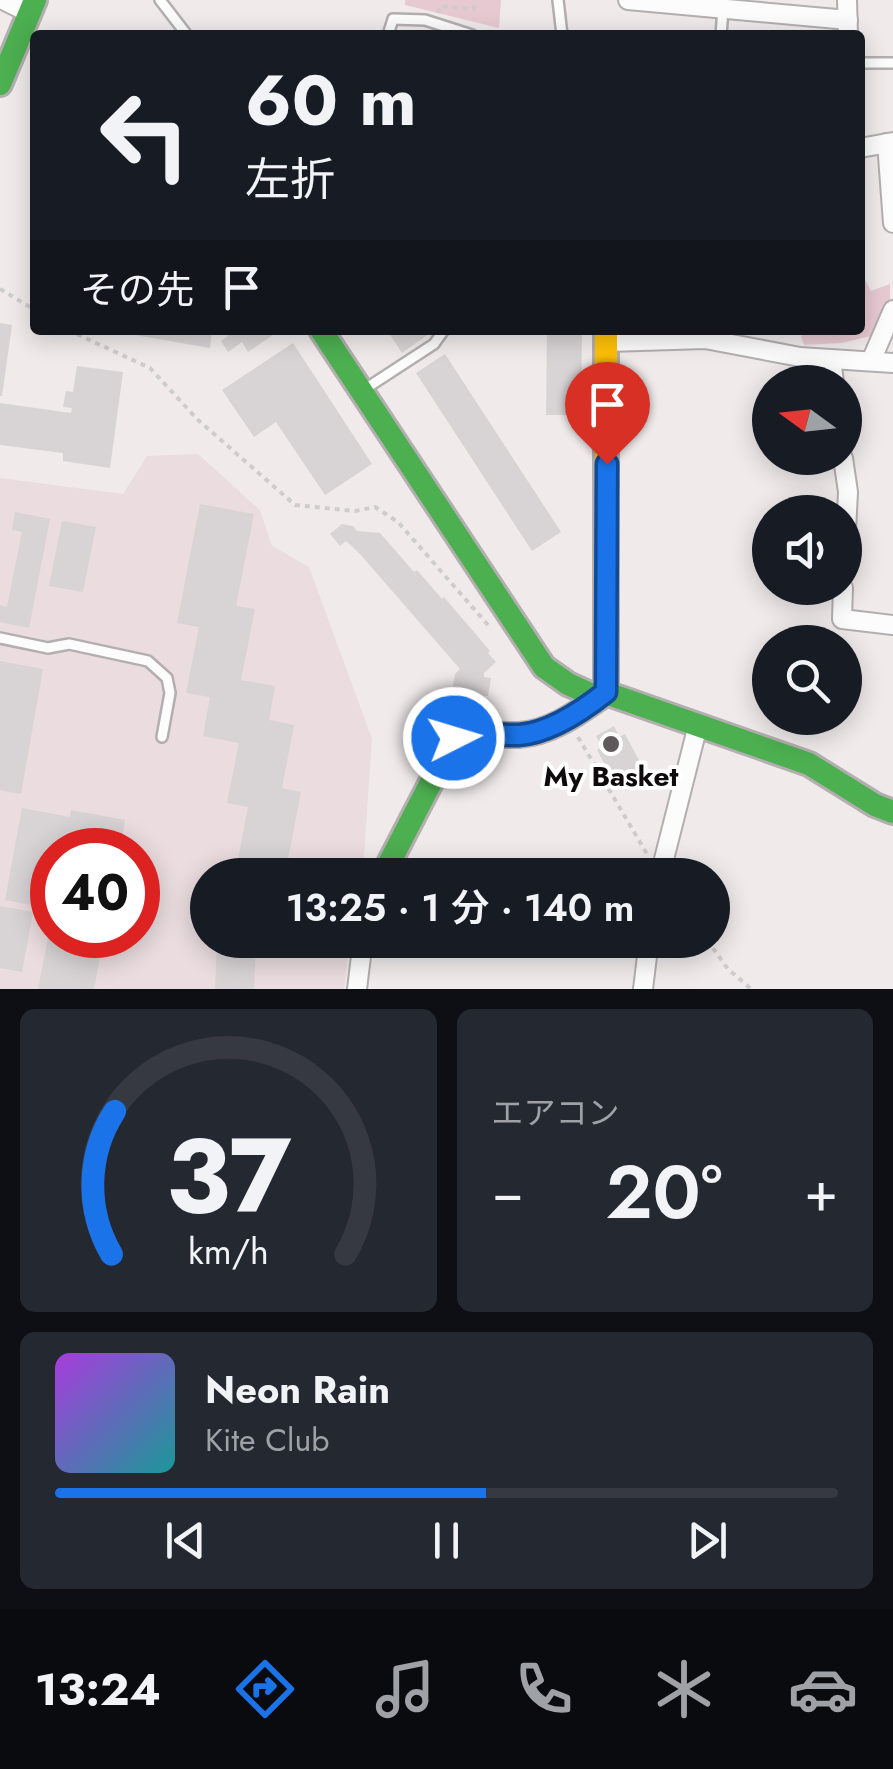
<!DOCTYPE html>
<html lang="ja">
<meta charset="utf-8">
<style>
body{margin:0;font-family:Jost,"Noto Sans JP",sans-serif;background:#242831;color:#f1f3f6;height:100vh;display:flex;flex-direction:column;font-size:38px;white-space:nowrap}
*{box-sizing:border-box;margin:0}
p{font-size:32px;color:#9ea1a6}
.icon{flex:none;width:55px;height:55px;fill:none;stroke:currentColor;stroke-width:2;stroke-linecap:round;stroke-linejoin:round}
.map{position:relative;height:989px;overflow:hidden}
.drawer{display:flex;flex-direction:column;gap:20px;padding:20px;background:#0d0f14;flex:1}
.drawer>*{flex:none}
.guide{position:absolute;left:30px;top:30px;width:835px;height:305px;border-radius:10px;box-shadow:0 5px 25px #0003;background:#171b24;color:#f1f3f6;overflow:hidden}
.needle{width:65px;rotate:285deg}
.fabs{position:absolute;left:752px;top:365px;display:grid;gap:20px}
.fabs a{display:grid;place-items:center;width:110px;height:110px;border-radius:50%;background:#171b24;box-shadow:0 5px 25px #0003;font-size:50px}
.speed{position:absolute;left:30px;top:828px;display:flex;gap:20px;font-size:50px;font-weight:700;text-align:center}
.speed>*{display:grid;place-content:center;width:130px;height:130px;border-radius:50%;background:#171b24;box-shadow:0 5px 25px #0003;line-height:1}
.speed .limit{border:15px solid #d22;background:#fff;color:#111}
.pin{position:absolute;display:grid;place-items:center;width:85px;height:85px;color:#fff;margin:-102px -42px;border-radius:50% 50% 50% 0;rotate:-45deg;box-shadow:0 0 10px #0007}
.pin .icon{rotate:45deg}
.me{position:absolute;width:110px;margin:-55px;rotate:85deg;stroke-linejoin:round;filter:drop-shadow(0 0 8px #0008)}
.turn{display:flex;align-items:center;gap:35px;height:210px;padding:0 50px;font-size:45px}
.turn .icon{width:130px;height:130px;stroke-width:2.5}
.turn b{display:block;font-size:70px;line-height:85px}
.then{display:flex;align-items:center;height:95px;padding:0 50px;background:#0003;gap:20px;font-size:38px}
.big{font-size:75px;font-weight:600;line-height:1.1}
.drawer .widget{flex:1;display:flex;flex-direction:column;justify-content:center;gap:15px;min-width:0;padding:0 35px;border-radius:15px;background:#242831}
.drawer .dial{align-items:center;gap:0}
.dial svg{height:260px;overflow:visible;fill:none;stroke:#363941;stroke-width:7;stroke-linecap:round;text-anchor:middle}
.dial text{fill:#f1f3f6;stroke:none}
.song{display:flex;align-items:center;gap:30px}
.cover{width:120px;height:120px;border-radius:15px;background:linear-gradient(135deg,hsl(280 70% 55%),hsl(180 70% 35%))}
.played{height:10px;border-radius:5px;background:linear-gradient(90deg,#1a73e8 55%,#363941 55%)}
.keys{display:flex;justify-content:space-around;direction:ltr}
.heat{display:flex;justify-content:space-between;align-items:center;font-size:55px;direction:ltr}
.drawer .tiles{flex:1;display:grid;gap:20px;grid-template-columns:1fr 1fr}
.widget:last-child{grid-column:span 2}
.trip{position:absolute;left:190px;top:858px;width:540px;height:100px;border-radius:50px;background:#171b24;box-shadow:0 5px 25px #0003;font-weight:600;line-height:100px;text-align:center}
.dock{display:flex;height:160px;justify-content:space-around;align-items:center;background:#090b0e;color:#9ea1a6}
.dock .icon{width:70px;height:70px}
.dock .on{color:#1a73e8}
.dock b{font-size:45px;color:#f1f3f6}
.map>svg:first-child{display:block}
.built{fill:#eadcdf;fill-rule:evenodd}
.green{fill:#e7c9d2}
.building{fill:#d8d3d4}
.lines{fill:none;stroke-linecap:round;stroke-linejoin:round}
.lane-casing{stroke:#b3aeaf;stroke-width:14}
.street-casing{stroke:#b3aeaf;stroke-width:22}
.fast-casing{stroke:#b3aeaf;stroke-width:28}
.slow-casing{stroke:#b3aeaf;stroke-width:28}
.path{stroke:#cfcccd;stroke-width:4;stroke-dasharray:5 5;stroke-linecap:butt}
.lane{stroke:#fdfcfc;stroke-width:9}
.street{stroke:#fdfcfc;stroke-width:18}
.fast{stroke:#4caf50;stroke-width:22}
.slow{stroke:#ffc107;stroke-width:22}
.route-casing{stroke:#114b97;stroke-width:25}
.route{stroke:#1a73e8;stroke-width:18}
.poi-dot{fill:#5e595a;stroke:#fff;stroke-width:4}
.labels{text-anchor:middle;stroke-width:8;stroke-linejoin:round;paint-order:stroke}
.poi-label{font-size:28px;font-weight:bold;fill:#0f0b0c;stroke:#fff}
</style>
<div class="map">
<svg width="893" height="989" viewBox="0 0 893 989">
<rect width="100%" height="100%" fill="#f0eaeb"/>
<path class="built" d="M198 454 260 510 272 546 309 567 372 739 364 856 370 875H208V940H350L344 989H0V478L123 494 147 456ZM52 850H138V935H52Z"/>
<g class="green">
<path d="M405 0H501L499 28 405 5Z"/>
<path d="M860 269 871 291 890 284V299L871 336 841 343 804 345 801 336 807 330H860Z"/>
</g>
<g class="building">
<path d="M0 323 12 325 2 396H0Z"/>
<path d="M106 330H212L210 348Z"/>
<path d="M224 330H280L248 352 242 342 228 352 221 341 228 336Z"/>
<path d="M387 330H428L430 333 402 353Z"/>
<path d="M547 330H582L581 415H546Z"/>
<path d="M293 343 372 464 325 495 276 422 254 437 222 390Z"/>
<path d="M445 354 561 532 532 551 416 373Z"/>
<path d="M77 366 123 372 110 468 63 461V453L0 445V403L71 413 72 408 63 407 66 391 73 392Z"/>
<path d="M200 504 254 514 236 606 255 609 241 680 275 686 269 720 294 725 282 788 301 792 285 875H235L248 807 227 803 239 743 203 736 210 697 186 693 199 627 177 623Z"/>
<path d="M15 512 50 519 29 628 0 622V605L7 607 22 532 12 530Z"/>
<path d="M62 521 96 527 83 592 49 586Z"/>
<path d="M342 524 353 526 357 531 380 533 414 572 417 570 442 599 444 597 490 651 488 653 496 662 484 673V677L491 678 488 696H482L481 712 449 709 455 674 460 669 360 554 346 541 340 546 330 534Z"/>
<path d="M0 661 43 669 21 794 0 790Z"/>
<path d="M614 726 619 737 625 734 641 764 635 767 642 781 625 791 620 783 616 785 597 750 602 747 596 736Z"/>
<path d="M22 808 70 817 71 810 125 820 120 850H52V909L5 900Z"/>
<path d="M0 906 33 912 22 972 0 968Z"/>
<path d="M51 923 52 935H104L94 989H38Z"/>
<path d="M217 940H256L254 989H215Z"/>
</g>
<g class="lines">
<defs>
<g id="lane">
<path d="M160 0 187 35"/>
<path d="M558 0 562 35"/>
<path d="M388 35 393 19 425 20 472 35"/>
<path d="M721 35 723 9"/>
<path d="M860 63H893"/>
<path d="M365 389 434 344 444 330"/>
<path d="M0 638 48 648 69 644 148 661 167 678 170 693 162 737"/>
</g>
<g id="street">
<path d="M3 0 29 13"/>
<path d="M628 0 848 20"/>
<path d="M847 0 848 35"/>
<path d="M887 143 893 223"/>
<path d="M860 148 893 142"/>
<path d="M608 342 705 339 800 357 893 363"/>
<path d="M831 359 834 382"/>
<path d="M871 361 893 310"/>
<path d="M843 458 848 492 845 550"/>
<path d="M843 588 842 619 893 625"/>
<path d="M660 875 698 725"/>
<path d="M357 989 363 940"/>
<path d="M643 989 649 940"/>
</g>
<g id="fast">
<path d="M0 84 35 0"/>
<path d="M321 330 544 667 568 684 599 698 606 693 809 764 875 805 893 812"/>
<path d="M383 875 454 738C476 730 496 736 519 735 549 733 575 715 599 698"/>
</g>
<path id="slow" d="M606 330V693"/>
</defs>
<use href="#lane" class="lane-casing"/>
<use href="#street" class="street-casing"/>
<use href="#fast" class="fast-casing"/>
<use href="#slow" class="slow-casing"/>
<g class="path">
<path d="M438 13 440 6 474 9V0"/>
<path d="M0 289 35 310"/>
<path d="M68 330 150 368 197 419 295 505 355 511 375 507 398 522 488 625"/>
<path d="M578 737 647 854"/>
<path d="M707 940 728 969 751 989"/>
</g>
<use href="#lane" class="lane"/>
<use href="#street" class="street"/>
<use href="#fast" class="fast"/>
<use href="#slow" class="slow"/>
</g>
<g class="lines">
<defs>
<path id="route" d="M454 738C474 729 497 736 519 735 550 733 582 711 606 692L607 464"/>
</defs>
<use href="#route" class="route-casing"/>
<use href="#route" class="route"/>
</g>
<circle class="poi-dot" cx="611" cy="744" r="10"/>
<g class="labels">
<g class="poi-label">
<text x="611" y="786">My Basket</text>
</g>
</g>
</svg>
<div class="fabs">
<a><svg class="needle" viewBox="-14 -14 28 28"><path d="M0-13l5 13h-10z" fill="#e53935"/><path d="M0 13l5-13h-10z" fill="#9ea1a6"/></svg></a>
<a><svg class="icon" aria-label="sound" viewBox="0 0 24 24"><path d="M4 9h4l5-4v14l-5-4H4zM17 9q2 3 0 6"/></svg></a>
<a><svg class="icon" aria-label="search" viewBox="0 0 24 24"><circle cx="10" cy="10" r="6"/><path d="M15 15l6 6"/></svg></a>
</div>
<div class="speed"><div class="limit">40</div></div>
<div class="pin" style="left:607px;top:464px;background:#d93025"><svg class="icon" aria-label="arrive" viewBox="0 0 24 24"><path d="M6 21V4h12l-3 4 3 4H6"/></svg></div>
<svg class="me" style="left:454px;top:738px" viewBox="-20 -20 40 40"><circle r="17" fill="#1a73e8" stroke="#fff" stroke-width="3"/><path d="M0-11L8 9 0 5-8 9z" fill="#fff"/></svg>
<div class="trip">13:25 · 1 分 · 140 m</div>
<div class="guide">
<div class="turn"><svg class="icon" aria-label="left" viewBox="0 0 24 24"><path d="M17 20v-9H6M10 6l-5 5 5 5"/></svg><div><b>60 m</b>左折</div></div>
<div class="then">その先<svg class="icon" aria-label="arrive" viewBox="0 0 24 24"><path d="M6 21V4h12l-3 4 3 4H6"/></svg></div>
</div>
</div>
<section class="drawer">
<div class="tiles">
<div class="widget dial"><svg viewBox="0 0 100 80">
<path d="M14 69A42 42 0 1 1 86 69"/>
<path d="M14 69A42 42 0 0 1 15 25" stroke="#1a73e8"/>
<text x="50" y="56" font-size="32" font-weight="700">37</text>
<text x="50" y="72" font-size="11">km/h</text>
</svg></div>
<div class="widget"><p>エアコン</p>
<div class="heat"><a>−</a><b class="big">20°</b><a>+</a></div>
</div>
<div class="widget">
<div class="song"><i class="cover"></i><div><b>Neon Rain</b><p>Kite Club</p></div></div>
<div class="played"></div>
<div class="keys"><svg class="icon" aria-label="previous" viewBox="0 0 24 24"><path d="M18 5L8 12l10 7zM5 5v14"/></svg><svg class="icon" aria-label="pause" viewBox="0 0 24 24"><path d="M8 5v14M16 5v14"/></svg><svg class="icon" aria-label="next" viewBox="0 0 24 24"><path d="M6 5l10 7-10 7zM19 5v14"/></svg></div>
</div>
</div>
</section>
<nav class="dock">
<b>13:24</b>
<svg class="icon on" aria-label="directions" viewBox="0 0 24 24"><path d="M12 3l9 9-9 9-9-9zM9 14v-3h6M13 9l2 2-2 2"/></svg>
<svg class="icon" aria-label="music" viewBox="0 0 24 24"><path d="M9 18V5l10-2v13"/><circle cx="6" cy="18" r="3"/><circle cx="16" cy="16" r="3"/></svg>
<svg class="icon" aria-label="phone" viewBox="0 0 24 24"><path d="M5 4h4l2 5-3 2q2 4 5 5l2-3 5 2v4C11 20 4 13 5 4z"/></svg>
<svg class="icon" aria-label="climate" viewBox="0 0 24 24"><path d="M12 3v18M4 7l16 10M4 17L20 7"/></svg>
<svg class="icon" aria-label="car" viewBox="0 0 24 24"><path d="M5 17H2v-5l4-1 3-4h7l3 4 3 1v5h-3M9 17h6M6 11h13"/><circle cx="7" cy="17" r="2"/><circle cx="17" cy="17" r="2"/></svg>
</nav>
